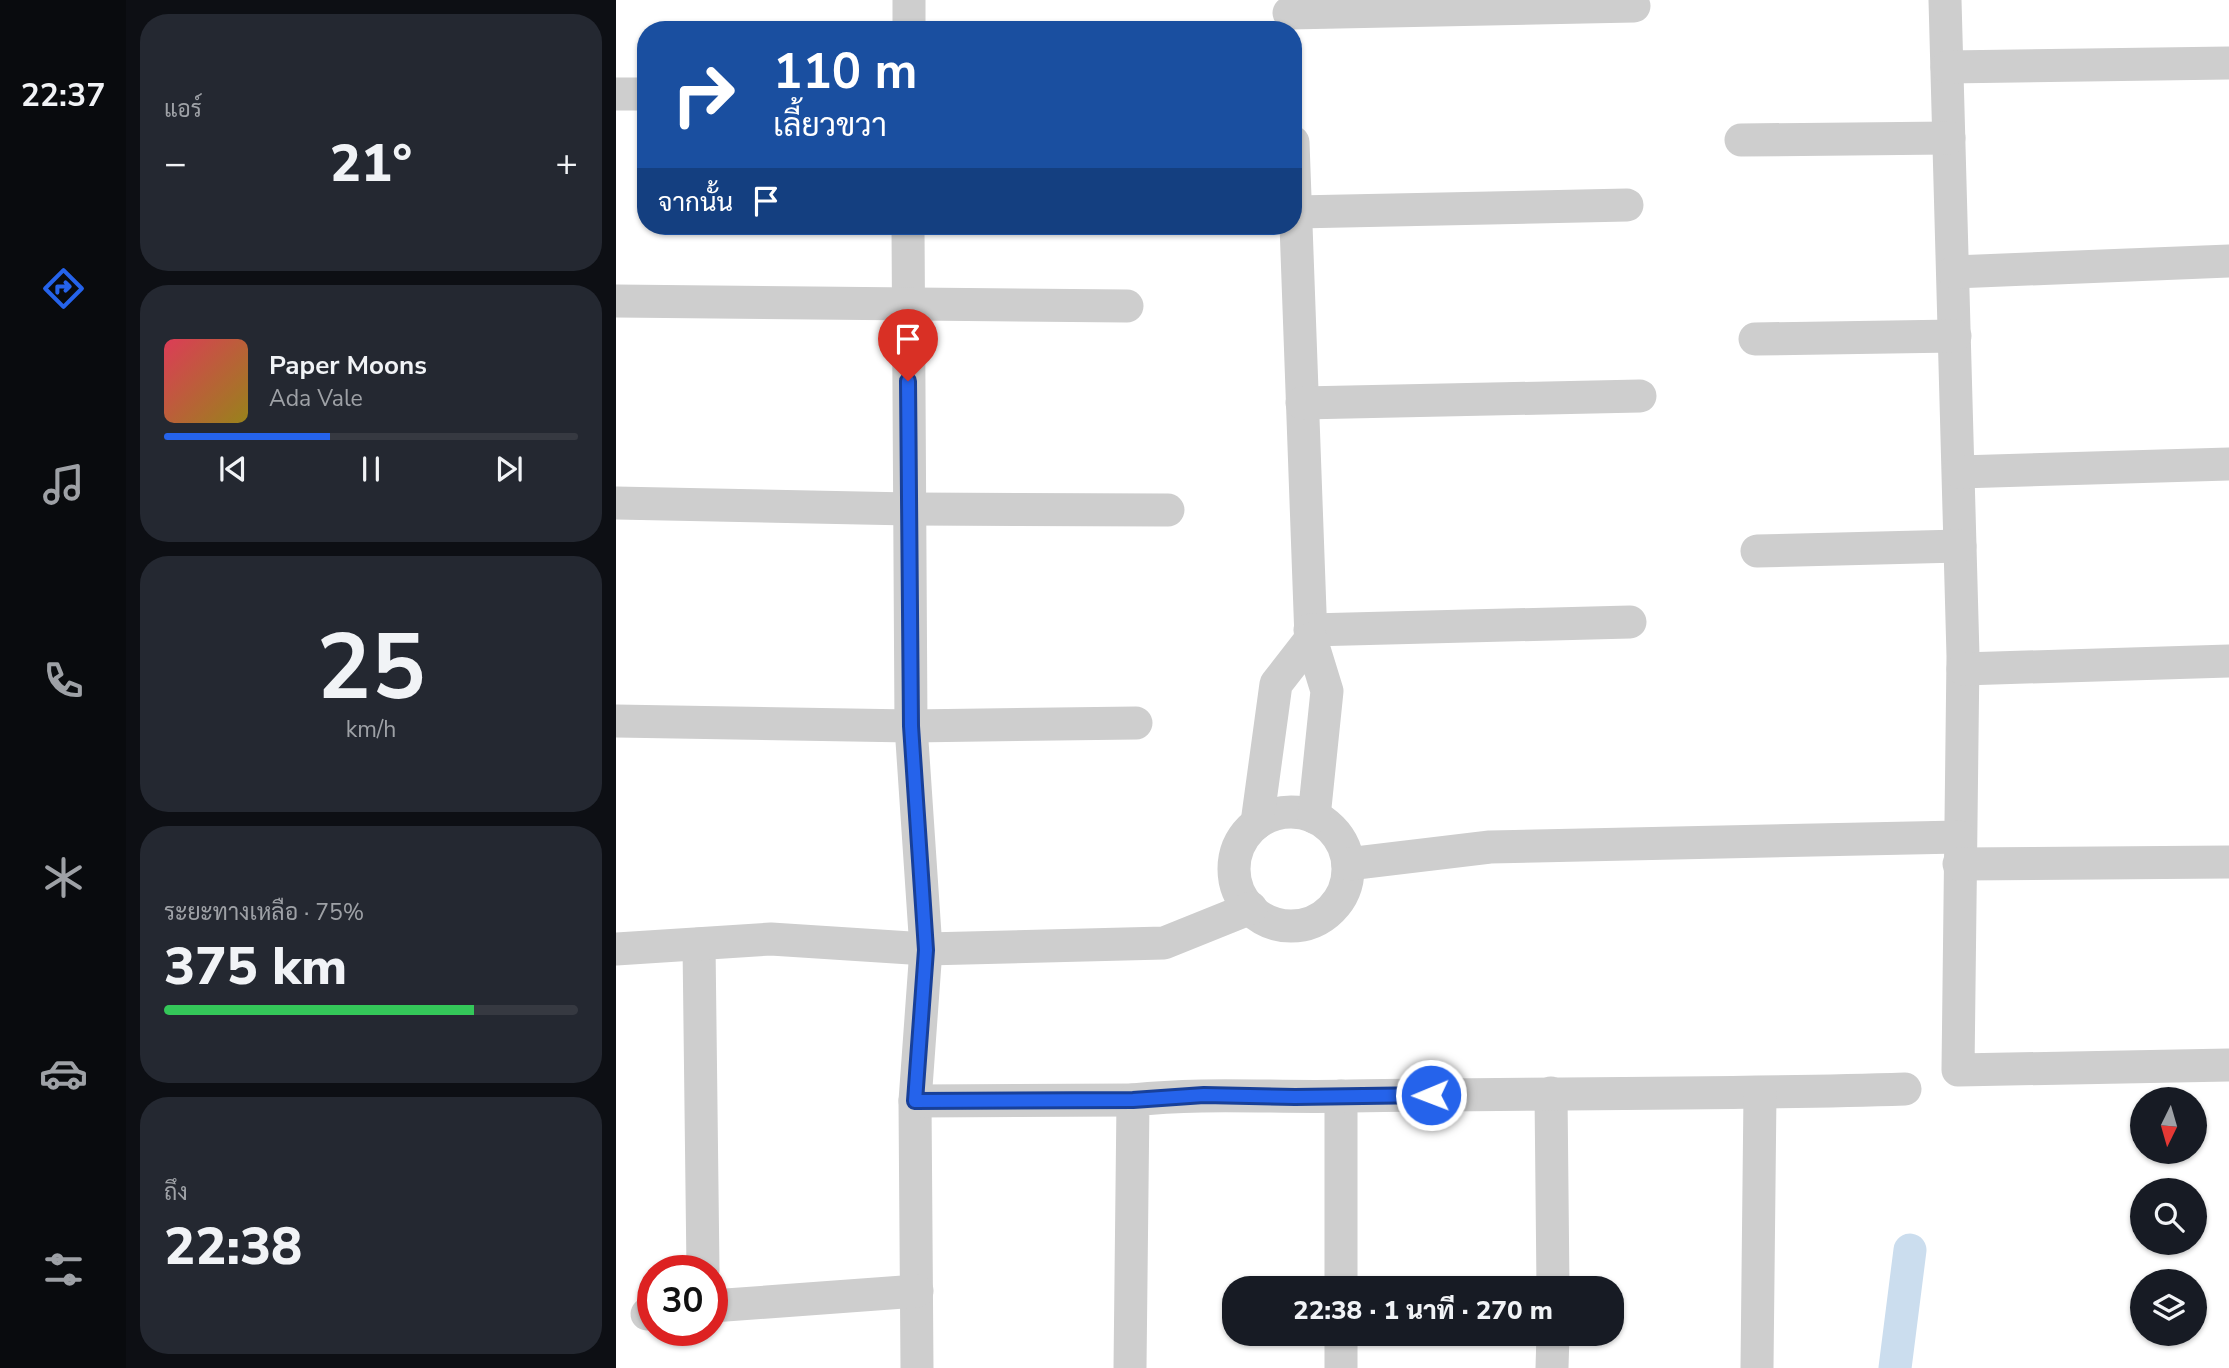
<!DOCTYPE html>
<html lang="th">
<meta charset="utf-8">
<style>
body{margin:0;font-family:"Nunito Sans",Sarabun,sans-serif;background:#242831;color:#f1f3f6;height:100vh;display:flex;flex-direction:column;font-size:26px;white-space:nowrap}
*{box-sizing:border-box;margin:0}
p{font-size:23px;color:#9ea1a6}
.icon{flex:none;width:38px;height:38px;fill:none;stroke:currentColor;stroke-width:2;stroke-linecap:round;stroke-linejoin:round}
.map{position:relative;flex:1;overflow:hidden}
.drawer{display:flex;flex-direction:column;gap:14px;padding:14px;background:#0d0f14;width:490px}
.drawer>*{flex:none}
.top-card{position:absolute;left:21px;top:21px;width:665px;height:214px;border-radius:28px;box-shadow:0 2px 5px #0004;background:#1a4fa0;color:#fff;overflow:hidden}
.needle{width:46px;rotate:185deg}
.buttons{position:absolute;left:1514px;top:1087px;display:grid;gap:14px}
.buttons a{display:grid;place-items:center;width:77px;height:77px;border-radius:50%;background:#171b24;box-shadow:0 2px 5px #0004;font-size:35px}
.speed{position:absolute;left:21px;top:1255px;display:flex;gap:14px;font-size:35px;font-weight:700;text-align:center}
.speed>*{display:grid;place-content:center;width:91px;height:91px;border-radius:50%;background:#171b24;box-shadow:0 2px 5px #0004;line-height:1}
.speed .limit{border:10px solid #d22;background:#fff;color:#111}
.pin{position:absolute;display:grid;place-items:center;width:60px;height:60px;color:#fff;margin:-72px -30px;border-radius:50% 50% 50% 0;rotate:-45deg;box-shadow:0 0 7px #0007}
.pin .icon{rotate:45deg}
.me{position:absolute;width:77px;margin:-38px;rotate:269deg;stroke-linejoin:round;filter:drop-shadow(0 0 5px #0008)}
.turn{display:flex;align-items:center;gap:24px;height:147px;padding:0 21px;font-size:32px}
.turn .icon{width:91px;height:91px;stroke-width:2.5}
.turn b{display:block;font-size:49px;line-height:60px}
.then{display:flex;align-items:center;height:66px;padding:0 21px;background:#0003;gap:14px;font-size:26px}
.big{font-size:52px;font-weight:800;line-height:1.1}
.drawer .card{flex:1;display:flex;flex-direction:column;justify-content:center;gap:10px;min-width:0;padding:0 24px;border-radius:28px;background:#242831}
.drawer .dial{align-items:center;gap:0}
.dial b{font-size:91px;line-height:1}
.song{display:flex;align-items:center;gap:21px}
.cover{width:84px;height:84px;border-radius:10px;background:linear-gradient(135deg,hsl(350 70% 55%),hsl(50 70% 35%))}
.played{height:7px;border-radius:4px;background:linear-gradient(90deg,#2563eb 40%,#363941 40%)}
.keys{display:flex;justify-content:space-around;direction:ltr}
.heat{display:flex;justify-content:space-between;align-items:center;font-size:38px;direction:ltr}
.charge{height:10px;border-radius:5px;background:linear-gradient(90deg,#34c759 75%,#363941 0)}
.trip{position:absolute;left:606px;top:1276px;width:402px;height:70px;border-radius:28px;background:#171b24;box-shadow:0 2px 5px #0004;font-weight:800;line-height:70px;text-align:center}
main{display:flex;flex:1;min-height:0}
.dock{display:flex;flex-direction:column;width:126px;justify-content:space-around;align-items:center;background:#090b0e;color:#9ea1a6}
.dock .icon{width:49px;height:49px}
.dock .active{color:#2563eb}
.dock b{font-size:32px;color:#f1f3f6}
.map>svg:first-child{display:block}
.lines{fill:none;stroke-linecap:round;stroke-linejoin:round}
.canal{stroke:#cbddee;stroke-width:33}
.street{stroke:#cecece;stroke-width:33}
.route-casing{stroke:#184099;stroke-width:18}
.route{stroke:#2563eb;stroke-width:12}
</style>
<main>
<nav class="dock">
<b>22:37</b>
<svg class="icon active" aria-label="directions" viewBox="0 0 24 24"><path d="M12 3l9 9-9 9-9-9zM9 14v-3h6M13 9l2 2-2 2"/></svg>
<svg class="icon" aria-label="music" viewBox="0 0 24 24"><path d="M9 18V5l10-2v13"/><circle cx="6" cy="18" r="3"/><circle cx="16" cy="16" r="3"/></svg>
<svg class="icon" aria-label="phone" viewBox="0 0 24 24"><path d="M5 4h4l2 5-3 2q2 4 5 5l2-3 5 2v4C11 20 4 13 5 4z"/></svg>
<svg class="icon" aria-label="climate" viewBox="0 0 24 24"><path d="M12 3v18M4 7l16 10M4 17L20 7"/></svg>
<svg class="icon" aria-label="car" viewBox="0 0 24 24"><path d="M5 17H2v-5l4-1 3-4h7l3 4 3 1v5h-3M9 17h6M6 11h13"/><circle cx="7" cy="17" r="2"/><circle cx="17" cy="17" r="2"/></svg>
<svg class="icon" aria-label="filters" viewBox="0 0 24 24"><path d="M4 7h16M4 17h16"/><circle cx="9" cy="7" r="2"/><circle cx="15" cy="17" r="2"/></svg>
</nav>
<section class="drawer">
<div class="card"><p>แอร์</p>
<div class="heat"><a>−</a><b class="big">21°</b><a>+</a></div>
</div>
<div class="card">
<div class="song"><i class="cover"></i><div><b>Paper Moons</b><p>Ada Vale</p></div></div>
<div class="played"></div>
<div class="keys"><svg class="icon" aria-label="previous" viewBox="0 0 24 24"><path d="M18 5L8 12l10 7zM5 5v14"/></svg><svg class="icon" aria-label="pause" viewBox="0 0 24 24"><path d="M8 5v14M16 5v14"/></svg><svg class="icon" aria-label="next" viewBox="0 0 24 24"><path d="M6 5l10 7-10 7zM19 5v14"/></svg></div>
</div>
<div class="card dial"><b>25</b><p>km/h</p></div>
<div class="card"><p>ระยะทางเหลือ · 75%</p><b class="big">375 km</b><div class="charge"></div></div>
<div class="card"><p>ถึง</p><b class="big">22:38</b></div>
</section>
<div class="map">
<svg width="1613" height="1368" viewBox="0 0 1613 1368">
<rect width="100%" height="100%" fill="#fff"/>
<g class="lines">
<path class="canal" d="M1279 1368 1294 1250"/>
<g class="street">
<path d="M293 0V30"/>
<path d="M1329 0 1347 656 1342 1070 1613 1065"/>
<path d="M673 13 1018 6"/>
<path d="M1331 67 1613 63"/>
<path d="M0 94H30"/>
<path d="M1125 140 1333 138"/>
<path d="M677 142 695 639"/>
<path d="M680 212 1011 205"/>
<path d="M292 226 295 726 310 949 299 1101 301 1368"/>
<path d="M1338 272 1613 261"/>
<path d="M0 301 511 306"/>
<path d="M1139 339 1339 336"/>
<path d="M686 403 1024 396"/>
<path d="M1343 472 1613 464"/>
<path d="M0 503 294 509 552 510"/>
<path d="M1141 551 1344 546"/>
<path d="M694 630 1014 622"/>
<path d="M1347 669 1613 661"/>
<path d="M0 721 295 726 520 723"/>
<circle cx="675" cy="869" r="57"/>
<path d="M641 823 660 684 695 639 711 691 698 817"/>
<path d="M732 864 874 847 1343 837"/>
<path d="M1343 864 1613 862"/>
<path d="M83 944 87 1270"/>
<path d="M0 949 155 939 310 949 548 943 635 908"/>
<path d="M935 1093 937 1288"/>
<path d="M725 1096V1288"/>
<path d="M299 1101 517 1100"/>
<path d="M96 1306 301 1291"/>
<path d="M31 1314 37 1313"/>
<path d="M514 1368 517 1100C589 1092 661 1098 734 1096 919 1093 1104 1095 1289 1089"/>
<path d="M725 1368V1334"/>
<path d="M936 1368 937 1334"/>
<path d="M1141 1368 1144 1093"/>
</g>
</g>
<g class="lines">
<defs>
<path id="route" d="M292 381 295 726 310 950 299 1101 517 1100 588 1095 679 1097 815 1095"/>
</defs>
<use href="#route" class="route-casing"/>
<use href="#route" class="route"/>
</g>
</svg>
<div class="buttons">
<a><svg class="needle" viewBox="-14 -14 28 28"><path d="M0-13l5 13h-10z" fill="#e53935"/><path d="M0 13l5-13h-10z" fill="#9ea1a6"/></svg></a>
<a><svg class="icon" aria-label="search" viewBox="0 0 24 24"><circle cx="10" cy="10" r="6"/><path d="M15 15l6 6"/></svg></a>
<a><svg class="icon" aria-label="layers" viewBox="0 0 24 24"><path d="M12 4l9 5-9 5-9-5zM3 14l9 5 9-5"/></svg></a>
</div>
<div class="speed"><div class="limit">30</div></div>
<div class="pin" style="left:292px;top:381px;background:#d93025"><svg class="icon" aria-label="arrive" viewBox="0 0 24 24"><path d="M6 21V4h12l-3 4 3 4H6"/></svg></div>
<svg class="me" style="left:815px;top:1095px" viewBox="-20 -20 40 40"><circle r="17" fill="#2563eb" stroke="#fff" stroke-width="3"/><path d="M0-11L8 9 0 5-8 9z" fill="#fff"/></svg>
<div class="trip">22:38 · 1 นาที · 270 m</div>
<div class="top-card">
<div class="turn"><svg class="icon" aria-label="right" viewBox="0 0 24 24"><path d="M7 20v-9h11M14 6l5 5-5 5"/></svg><div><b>110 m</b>เลี้ยวขวา</div></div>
<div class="then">จากนั้น<svg class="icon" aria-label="arrive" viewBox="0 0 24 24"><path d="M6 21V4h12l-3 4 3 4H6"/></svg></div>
</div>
</div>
</main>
